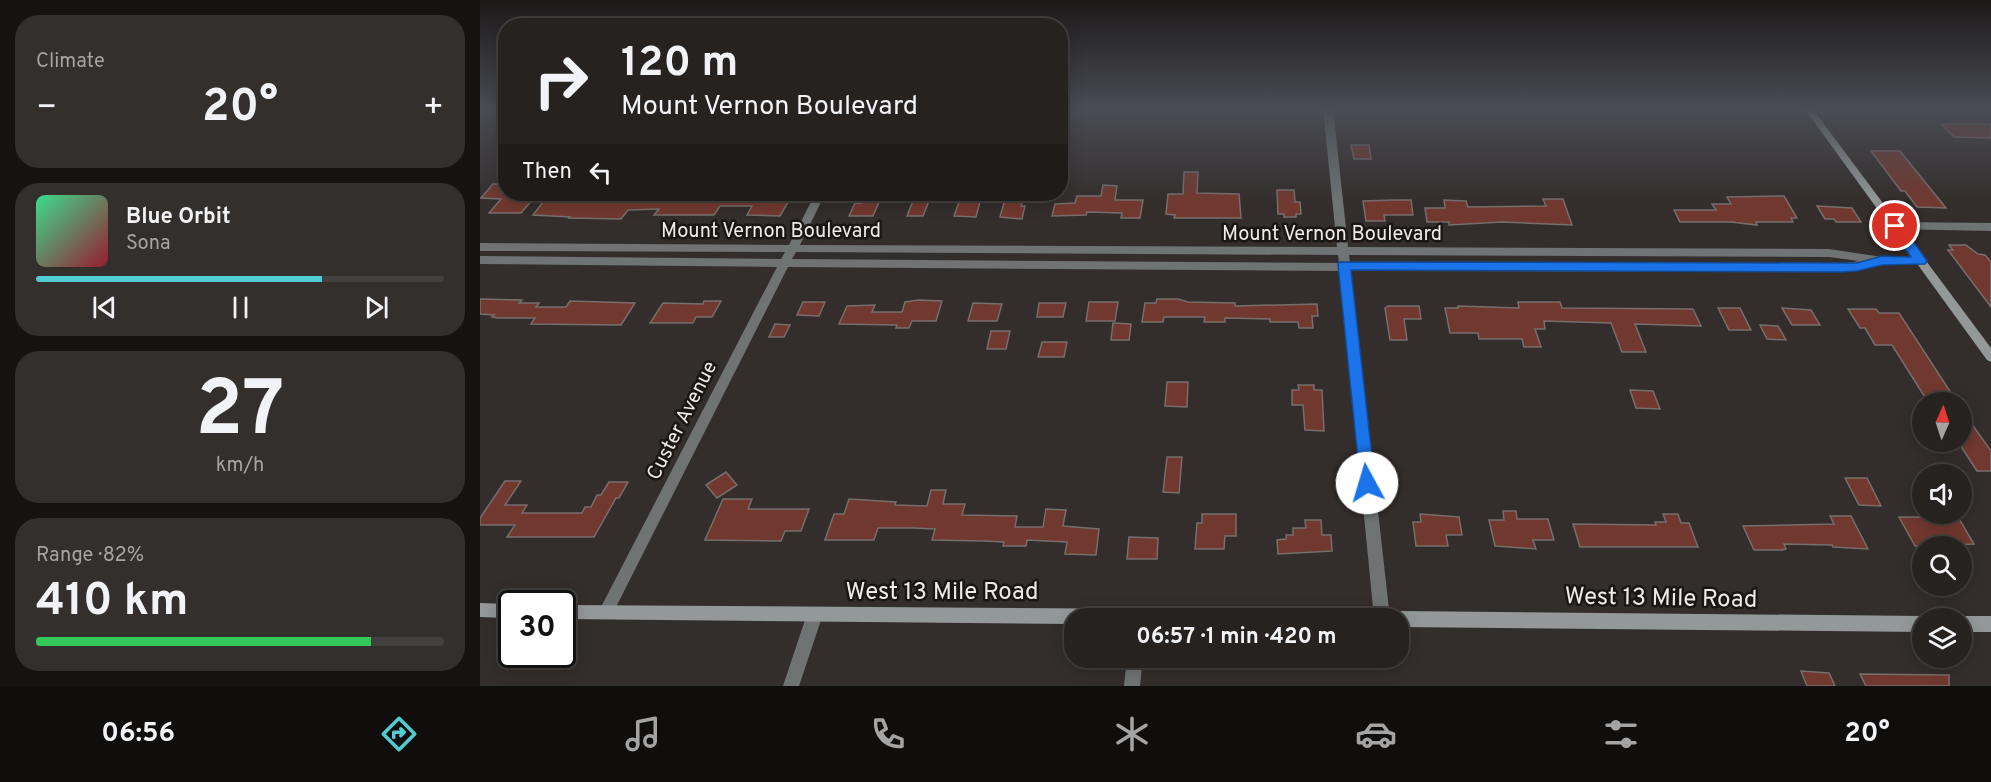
<!DOCTYPE html>
<meta charset="utf-8">
<style>
body{margin:0;font-family:Overpass,sans-serif;background:#322f2d;color:#f1f3f6;height:100vh;display:flex;flex-direction:column;font-size:22px;white-space:nowrap}
*{box-sizing:border-box;margin:0}
p{font-size:20px;color:#a4a4a5}
.icon{flex:none;width:33px;height:33px;fill:none;stroke:currentColor;stroke-width:2;stroke-linecap:round;stroke-linejoin:round}
.map{position:relative;flex:1;overflow:hidden}
.details{display:flex;flex-direction:column;gap:15px;padding:15px;background:#151312;width:480px}
.details>*{flex:none}
.banner{position:absolute;left:18px;top:18px;width:570px;height:183px;border-radius:24px;box-shadow:0 3px 15px #0003,0 0 0 2px #423f3e;background:#262220;color:#f1f3f6;overflow:hidden}
.needle{width:39px;rotate:3deg}
.buttons{position:absolute;left:1432px;top:392px;display:grid;gap:12px}
.buttons a{display:grid;place-items:center;width:60px;height:60px;border-radius:50%;background:#262220;box-shadow:0 3px 15px #0003,0 0 0 2px #423f3e;font-size:30px}
.speed{position:absolute;left:18px;top:590px;display:flex;gap:12px;font-size:30px;font-weight:700;text-align:center}
.speed>*{display:grid;place-content:center;width:78px;height:78px;border-radius:50%;background:#262220;box-shadow:0 3px 15px #0003,0 0 0 2px #423f3e;line-height:1}
.speed .limit{border:3px solid #111;border-radius:9px;background:#fff;color:#111}
.pin{position:absolute;display:grid;place-items:center;width:51px;height:51px;color:#fff;margin:-26px;border:3px solid #fff;border-radius:50%;box-shadow:0 2px 6px #0007}
.me{position:absolute;width:66px;margin:-33px;rotate:354deg;stroke-linejoin:round;filter:drop-shadow(0 0 4px #0008)}
.turn{display:flex;align-items:center;gap:21px;height:126px;padding:0 24px;font-size:27px}
.turn .icon{width:78px;height:78px;stroke-width:2.5}
.turn b{display:block;font-size:42px;line-height:51px}
.then{display:flex;align-items:center;height:57px;padding:0 24px;background:#0003;gap:12px;font-size:22px}
.big{font-size:45px;font-weight:700;line-height:1.1}
.details .widget{flex:1;display:flex;flex-direction:column;justify-content:center;gap:9px;min-width:0;padding:0 21px;border-radius:24px;background:#322f2d}
.details .dial{align-items:center;gap:0}
.dial b{font-size:78px;line-height:1}
.song{display:flex;align-items:center;gap:18px}
.cover{width:72px;height:72px;border-radius:9px;background:linear-gradient(135deg,hsl(150 70% 55%),hsl(350 70% 35%))}
.played{height:6px;border-radius:3px;background:linear-gradient(90deg,#51ccd3 70%,#423f3e 70%)}
.keys{display:flex;justify-content:space-around;direction:ltr}
.heat{display:flex;justify-content:space-between;align-items:center;font-size:33px;direction:ltr}
.charge{height:9px;border-radius:4px;background:linear-gradient(90deg,#34c759 82%,#423f3e 0)}
.trip{position:absolute;left:584px;top:608px;width:345px;height:60px;border-radius:24px;background:#262220;box-shadow:0 3px 15px #0003,0 0 0 2px #423f3e;font-weight:700;line-height:60px;text-align:center}
.tabs{display:flex;height:96px;justify-content:space-around;align-items:center;background:#0f0e0d;color:#a4a4a5}
.tabs .icon{width:42px;height:42px}
.tabs .active{color:#51ccd3}
.tabs b{font-size:27px;color:#f1f3f6}
main{display:flex;flex:1;min-height:0}
.map>svg:first-child{display:block}
.building{fill:#71382f;stroke:#766e6d;stroke-width:1.5}
.lines{fill:none;stroke-linecap:round;stroke-linejoin:round}
.street{fill:#6f7373;fill-rule:evenodd}
.secondary{fill:#939999;fill-rule:evenodd}
.route{fill:#1a73e8;stroke:#114b97;stroke-width:1.5}
.labels{text-anchor:middle;stroke-width:5;stroke-linejoin:round;paint-order:stroke}
.street-label{font-size:20px;fill:#efeae9;stroke:#191615}
.near-street-label{font-size:24px;fill:#efeae9;stroke:#191615}
</style>
<main>
<section class="details">
<div class="widget"><p>Climate</p>
<div class="heat"><a>−</a><b class="big">20°</b><a>+</a></div>
</div>
<div class="widget">
<div class="song"><i class="cover"></i><div><b>Blue Orbit</b><p>Sona</p></div></div>
<div class="played"></div>
<div class="keys"><svg class="icon" aria-label="previous" viewBox="0 0 24 24"><path d="M18 5L8 12l10 7zM5 5v14"/></svg><svg class="icon" aria-label="pause" viewBox="0 0 24 24"><path d="M8 5v14M16 5v14"/></svg><svg class="icon" aria-label="next" viewBox="0 0 24 24"><path d="M6 5l10 7-10 7zM19 5v14"/></svg></div>
</div>
<div class="widget dial"><b>27</b><p>km/h</p></div>
<div class="widget"><p>Range · 82%</p><b class="big">410 km</b><div class="charge"></div></div>
</section>
<div class="map">
<svg width="1511" height="686" viewBox="0 0 1511 686">
<rect width="100%" height="100%" fill="#332d2b"/>
<g class="building">
<path d="M1461 124H1511V138L1474 137Z"/>
<path d="M871 145H889L891 159H874Z"/>
<path d="M1391 151H1420L1466 208 1437 207 1425 191H1421Z"/>
<path d="M704 172H718L717 193 759 194 761 218H694L695 215 686 214 688 194H703Z"/>
<path d="M13 184H26V194H56L53 197H55L41 213H9L21 199 1 198Z"/>
<path d="M623 185 637 186 635 200H663L660 218H641L642 213 607 212 606 215 572 216 575 204 595 203 597 196H621Z"/>
<path d="M797 190H814L815 202H820L821 214H816V217H804V214H798Z"/>
<path d="M168 194H202L199 198H228L231 194H288L286 197H311L300 216 267 215 272 206H240L234 215H174L179 209 148 210 141 219 89 218 90 217 53 215 63 202 125 200 128 196H166Z"/>
<path d="M526 195H544L541 206H545L542 219 520 217Z"/>
<path d="M1304 196 1317 218H1311L1313 222H1276L1277 225 1251 222H1200L1194 210H1236L1232 204H1251L1247 197Z"/>
<path d="M1063 199H1083L1092 225 1022 222 969 225V222H947L945 208H965L964 200 986 201 988 207 1066 206Z"/>
<path d="M384 200H400L393 216H369L375 203H382Z"/>
<path d="M914 200H931L933 215H904L905 221H886L883 201Z"/>
<path d="M433 201H449L443 216H427Z"/>
<path d="M479 202H500L496 217 474 216Z"/>
<path d="M1337 206 1372 208 1381 222H1356L1354 219H1345Z"/>
<path d="M1469 245H1486L1498 254 1505 255 1511 262V307L1468 250H1473Z"/>
<path d="M0 299 42 300 39 303H59L56 307H86L90 301 155 303 141 325 51 324 55 318H18L12 317 14 315 0 314Z"/>
<path d="M677 299H698L708 302 755 303V306L837 304 838 316H832L833 328H819L818 322H790V319L745 318V322H724L725 317H684L683 322H662L665 303H676Z"/>
<path d="M439 300 462 301 456 321H432L429 328H416L417 325 359 324 367 306 395 305 392 312H422L425 302Z"/>
<path d="M224 301H241L232 317H216L213 323H170L183 303 223 304Z"/>
<path d="M323 302H345L339 316 317 315Z"/>
<path d="M609 302H638L635 321H606Z"/>
<path d="M1038 302H1080L1082 308 1213 309 1221 326 1155 324 1166 352H1142L1131 323 1064 321 1065 329H1055L1061 347H1044L1042 339H999L998 333H970L965 308H978V306L1039 308Z"/>
<path d="M493 303 522 304 517 321H488Z"/>
<path d="M559 303H586L583 317H557Z"/>
<path d="M908 306H939L941 319H924L927 340H910L905 308Z"/>
<path d="M1238 308H1260L1271 330H1249Z"/>
<path d="M1302 308 1331 310 1340 325H1312Z"/>
<path d="M1368 309H1396L1399 313H1419L1477 402H1448L1412 345H1395L1385 328H1380Z"/>
<path d="M633 323 651 324 649 340H631Z"/>
<path d="M295 324 310 325 304 337H289Z"/>
<path d="M1280 325 1298 326 1306 340 1287 339Z"/>
<path d="M511 331H530L526 349H507Z"/>
<path d="M562 342H587L584 357H558Z"/>
<path d="M687 382H708L707 407 685 406Z"/>
<path d="M818 385H834V390H842L844 431 825 430 823 405H812V390H819Z"/>
<path d="M1150 390 1173 391 1180 409 1156 408Z"/>
<path d="M1482 410 1511 451V471H1497L1482 448Z"/>
<path d="M687 457H702L699 493 683 492Z"/>
<path d="M246 472 257 485 237 498 226 485Z"/>
<path d="M1365 478H1387L1401 506 1379 505Z"/>
<path d="M25 481H41L25 505H47L42 513H102L105 507H111L117 495H121L129 482H148L139 498H136L114 537H27L35 525H0V518Z"/>
<path d="M451 490H466L463 504H485L482 515 537 516 535 527H563L566 509 586 510 583 526 619 529 616 555 585 554 587 542 547 540 546 546H523L524 542 504 541 452 540 455 529 433 528H398L394 540H345L354 514H364L369 499 416 502 415 505 447 506Z"/>
<path d="M243 499H272L268 509H329L321 531H305L301 541 225 540Z"/>
<path d="M1023 511H1036L1037 519H1068L1074 540H1053L1056 549 1015 546 1009 520H1024Z"/>
<path d="M722 514H756V536H745L744 549H715L717 523H722Z"/>
<path d="M940 514 979 517 982 535H966L968 546H936L933 522H941Z"/>
<path d="M1183 514H1198L1201 523H1209L1218 547H1100L1093 524 1176 525 1175 522H1186Z"/>
<path d="M1350 516H1371L1388 549 1353 547 1352 545 1304 544 1306 549 1302 550H1274L1263 526 1354 524Z"/>
<path d="M1419 517H1478L1494 544 1435 546Z"/>
<path d="M825 520H841L842 535H851L852 551 798 554 797 540 806 539V535H813V528H826Z"/>
<path d="M649 537 678 538 677 559H647Z"/>
<path d="M1321 671 1349 673 1355 686H1327Z"/>
<path d="M1380 674 1469 675V686H1386Z"/>
</g>
<g class="lines">
<g class="street">
<path d="M843 108H853L868 247 1349 249 1402 257H1441L1447 261 1441 265H1402L1361 272 871 271 910 618H894L860 271 308 267 131 617 126 619 121 617 118 612 121 607 297 267 0 264V256L301 259 305 252 0 251V243L309 245 335 194H345L320 245 857 247ZM316 252 858 255 859 263 312 259ZM869 255 1349 257 1379 261 1361 264 870 263Z"/>
<path d="M1415 222 1511 223V231L1411 229 1410 226 1411 223Z"/>
<path d="M335 607 340 609 343 614 319 686H303L327 614 330 609Z"/>
<path d="M647 657H663L660 686H644Z"/>
</g>
<g class="secondary">
<path d="M1324 108H1332L1511 348V362L1507 360Z"/>
<path d="M0 603 32 604V618L0 617Z"/>
<path d="M82 605 841 610 846 613 849 618H594V624L82 619Z"/>
<path d="M918 611 1443 616 1447 618H1443V632L918 627V618H911L913 614Z"/>
<path d="M1482 616H1511V632H1482V618H1478Z"/>
</g>
</g>
<linearGradient id="sky" x2="0" y2="1"><stop stop-color="#1c1918"/><stop offset="0.53" stop-color="#4a4c55"/><stop offset="1" stop-color="#4a4c55" stop-opacity="0"/></linearGradient>
<rect width="1511" height="204" fill="url(#sky)"/>
<path class="route" d="M1415 222 1420 223 1445 258 1447 261 1445 264 1402 265 1377 271 1361 272 871 270 895 483 892 488 887 490 881 488 858 265 859 262 1361 263H1377L1402 256 1431 257 1409 226Z"/>
<g class="labels">
<g class="street-label">
<text x="291" y="237">Mount Vernon Boulevard</text>
<text x="852" y="240">Mount Vernon Boulevard</text>
<text transform="translate(201 420) rotate(-63)" y="7">Custer Avenue</text>
</g>
<g class="near-street-label">
<text x="462" y="599">West 13 Mile Road</text>
<text transform="translate(1181 597) rotate(1)" y="8">West 13 Mile Road</text>
</g>
</g>
</svg>
<div class="buttons">
<a><svg class="needle" viewBox="-14 -14 28 28"><path d="M0-13l5 13h-10z" fill="#e53935"/><path d="M0 13l5-13h-10z" fill="#a4a4a5"/></svg></a>
<a><svg class="icon" aria-label="sound" viewBox="0 0 24 24"><path d="M4 9h4l5-4v14l-5-4H4zM17 9q2 3 0 6"/></svg></a>
<a><svg class="icon" aria-label="search" viewBox="0 0 24 24"><circle cx="10" cy="10" r="6"/><path d="M15 15l6 6"/></svg></a>
<a><svg class="icon" aria-label="layers" viewBox="0 0 24 24"><path d="M12 4l9 5-9 5-9-5zM3 14l9 5 9-5"/></svg></a>
</div>
<div class="speed"><div class="limit">30</div></div>
<div class="pin" style="left:1415px;top:226px;background:#d93025"><svg class="icon" aria-label="arrive" viewBox="0 0 24 24"><path d="M6 21V4h12l-3 4 3 4H6"/></svg></div>
<svg class="me" style="left:887px;top:483px" viewBox="-20 -20 40 40"><circle r="19" fill="#fff"/><path d="M0-13L10 11 0 6-10 11z" fill="#1a73e8"/></svg>
<div class="trip">06:57 · 1 min · 420 m</div>
<div class="banner">
<div class="turn"><svg class="icon" aria-label="right" viewBox="0 0 24 24"><path d="M7 20v-9h11M14 6l5 5-5 5"/></svg><div><b>120 m</b>Mount Vernon Boulevard</div></div>
<div class="then">Then<svg class="icon" aria-label="left" viewBox="0 0 24 24"><path d="M17 20v-9H6M10 6l-5 5 5 5"/></svg></div>
</div>
</div>
</main>
<nav class="tabs">
<b>06:56</b>
<svg class="icon active" aria-label="directions" viewBox="0 0 24 24"><path d="M12 3l9 9-9 9-9-9zM9 14v-3h6M13 9l2 2-2 2"/></svg>
<svg class="icon" aria-label="music" viewBox="0 0 24 24"><path d="M9 18V5l10-2v13"/><circle cx="6" cy="18" r="3"/><circle cx="16" cy="16" r="3"/></svg>
<svg class="icon" aria-label="phone" viewBox="0 0 24 24"><path d="M5 4h4l2 5-3 2q2 4 5 5l2-3 5 2v4C11 20 4 13 5 4z"/></svg>
<svg class="icon" aria-label="climate" viewBox="0 0 24 24"><path d="M12 3v18M4 7l16 10M4 17L20 7"/></svg>
<svg class="icon" aria-label="car" viewBox="0 0 24 24"><path d="M5 17H2v-5l4-1 3-4h7l3 4 3 1v5h-3M9 17h6M6 11h13"/><circle cx="7" cy="17" r="2"/><circle cx="17" cy="17" r="2"/></svg>
<svg class="icon" aria-label="filters" viewBox="0 0 24 24"><path d="M4 7h16M4 17h16"/><circle cx="9" cy="7" r="2"/><circle cx="15" cy="17" r="2"/></svg>
<b>20°</b>
</nav>
